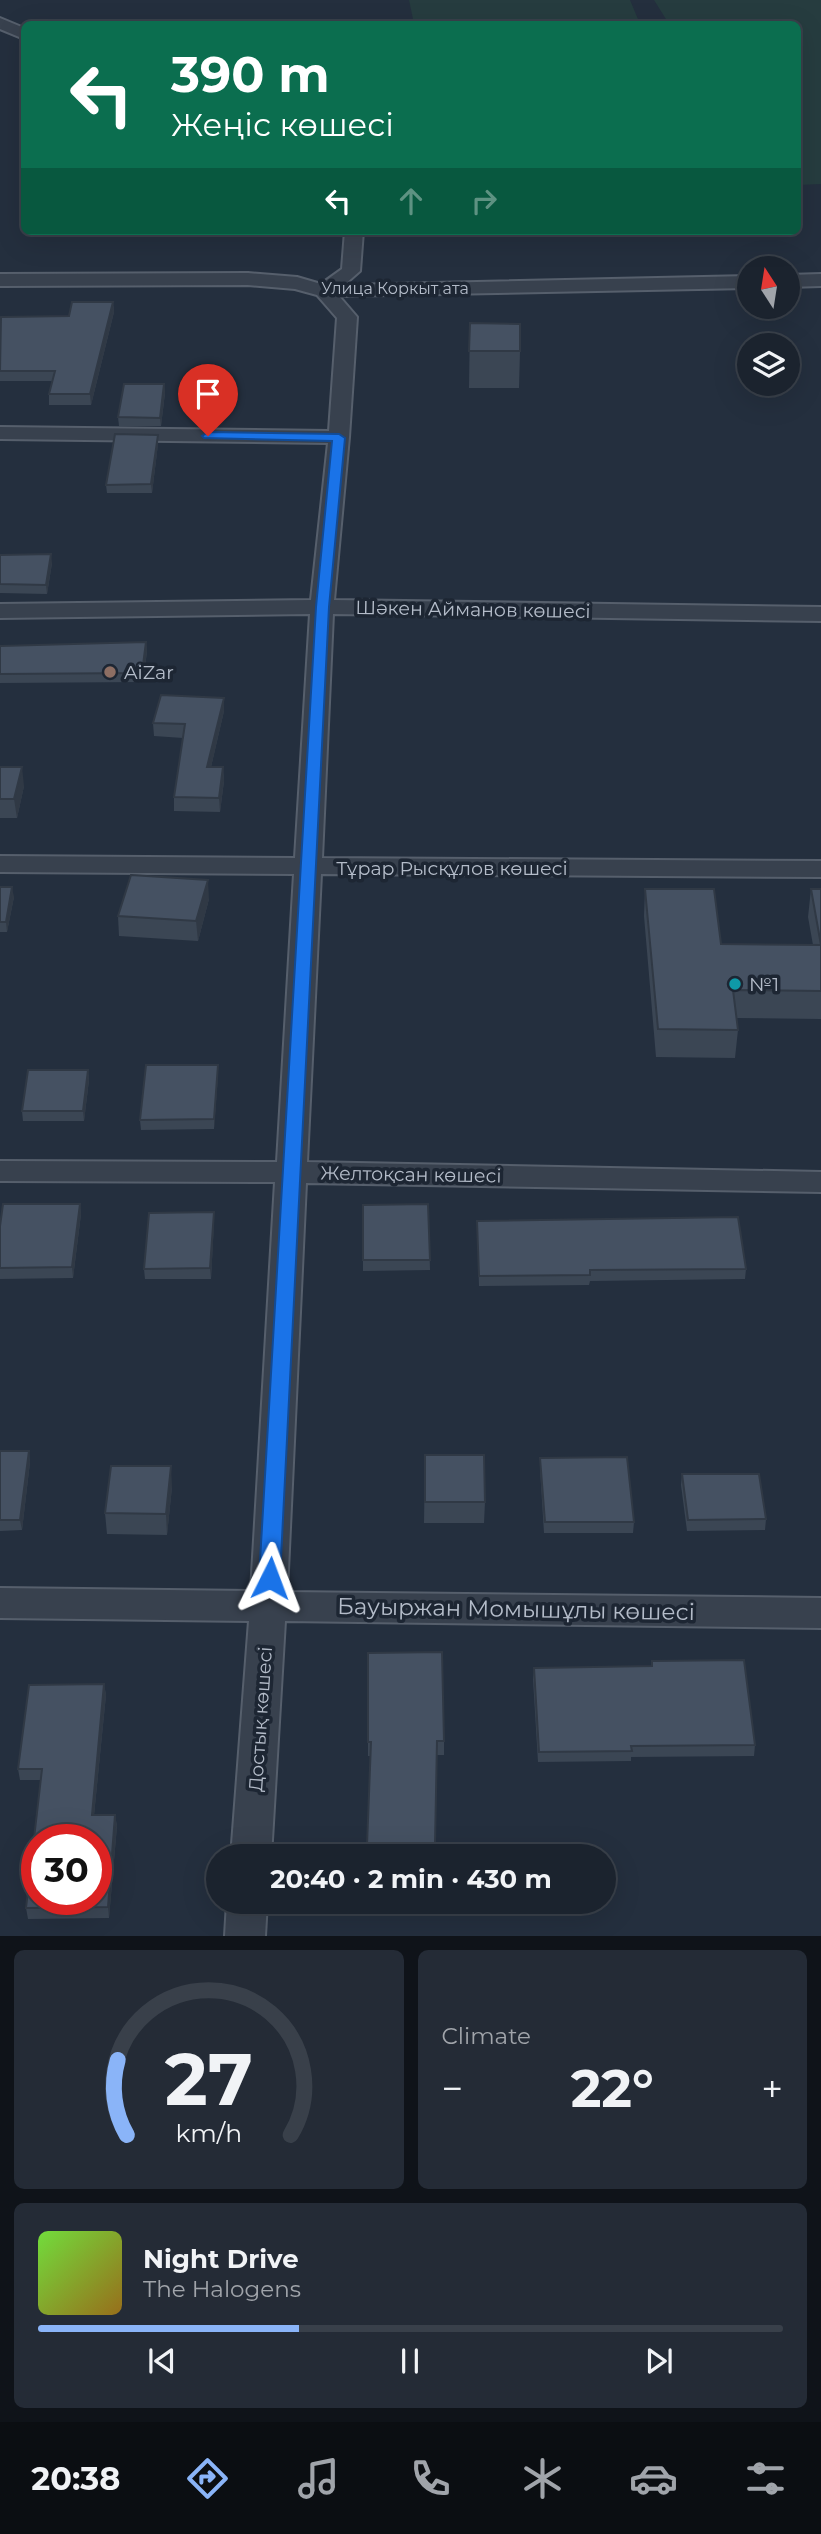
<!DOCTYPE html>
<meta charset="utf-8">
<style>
body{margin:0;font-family:Montserrat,sans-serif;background:#242b36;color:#f1f3f6;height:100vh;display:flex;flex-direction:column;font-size:26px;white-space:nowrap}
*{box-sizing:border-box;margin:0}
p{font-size:23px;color:#a0a4aa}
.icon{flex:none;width:38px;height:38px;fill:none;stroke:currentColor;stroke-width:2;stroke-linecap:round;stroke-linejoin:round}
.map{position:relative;height:1936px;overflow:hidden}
.sheet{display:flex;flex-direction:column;gap:14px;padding:14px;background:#0f1319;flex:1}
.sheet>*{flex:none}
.banner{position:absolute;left:21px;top:21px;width:780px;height:214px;border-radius:10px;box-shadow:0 7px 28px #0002,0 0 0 2px #39404a;background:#0b6e4f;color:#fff;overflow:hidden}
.needle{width:46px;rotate:348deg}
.tools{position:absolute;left:737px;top:256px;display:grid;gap:14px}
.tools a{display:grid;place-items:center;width:63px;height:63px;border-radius:50%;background:#1b232e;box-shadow:0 7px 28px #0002,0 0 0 2px #39404a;font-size:35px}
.speed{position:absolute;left:21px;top:1824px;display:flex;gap:14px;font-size:35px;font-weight:700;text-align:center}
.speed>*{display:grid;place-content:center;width:91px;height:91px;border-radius:50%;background:#1b232e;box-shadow:0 7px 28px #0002,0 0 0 2px #39404a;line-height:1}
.speed .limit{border:10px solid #d22;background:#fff;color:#111}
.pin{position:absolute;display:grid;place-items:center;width:60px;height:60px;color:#fff;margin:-72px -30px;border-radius:50% 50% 50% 0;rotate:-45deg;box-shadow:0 0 7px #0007}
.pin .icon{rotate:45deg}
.me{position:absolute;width:77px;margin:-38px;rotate:3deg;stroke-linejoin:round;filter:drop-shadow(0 0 5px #0008)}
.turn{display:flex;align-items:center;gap:24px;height:147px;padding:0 35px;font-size:32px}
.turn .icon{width:91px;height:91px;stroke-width:2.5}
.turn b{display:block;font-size:49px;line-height:60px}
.lanes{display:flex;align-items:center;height:66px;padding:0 35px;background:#0003;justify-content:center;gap:35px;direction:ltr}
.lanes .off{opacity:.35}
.big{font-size:52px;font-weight:700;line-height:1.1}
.sheet .card{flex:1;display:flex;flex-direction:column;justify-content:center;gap:10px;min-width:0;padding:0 24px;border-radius:10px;background:#242b36}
.sheet .dial{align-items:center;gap:0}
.dial svg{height:182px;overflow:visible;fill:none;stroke:#39404a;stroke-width:7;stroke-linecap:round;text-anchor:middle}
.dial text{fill:#f1f3f6;stroke:none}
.song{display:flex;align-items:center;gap:21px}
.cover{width:84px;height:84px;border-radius:10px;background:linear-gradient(135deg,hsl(100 70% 55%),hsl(40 70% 35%))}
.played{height:7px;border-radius:4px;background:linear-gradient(90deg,#8ab4f8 35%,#39404a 35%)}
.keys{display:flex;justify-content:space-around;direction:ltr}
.heat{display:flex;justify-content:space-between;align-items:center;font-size:38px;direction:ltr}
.sheet .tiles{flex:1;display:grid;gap:14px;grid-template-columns:1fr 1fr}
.card:last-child{grid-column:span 2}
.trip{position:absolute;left:206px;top:1844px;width:410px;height:70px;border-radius:35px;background:#1b232e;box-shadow:0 7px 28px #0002,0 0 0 2px #39404a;font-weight:700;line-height:70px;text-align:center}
.menu{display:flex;height:112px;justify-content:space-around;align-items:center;background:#0b0e12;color:#a0a4aa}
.menu .icon{width:49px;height:49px}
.menu .current{color:#8ab4f8}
.menu b{font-size:32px;color:#f1f3f6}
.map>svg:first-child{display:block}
.green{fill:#263c3f}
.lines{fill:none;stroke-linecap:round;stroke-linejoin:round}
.street-casing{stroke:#565f6c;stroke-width:4}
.street{fill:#38414e;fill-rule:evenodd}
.wall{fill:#3b4654}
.shaded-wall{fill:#303945}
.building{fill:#455162;stroke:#303945;stroke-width:2;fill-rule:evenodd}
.route{fill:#1a73e8;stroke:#114b97;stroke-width:2}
.education-dot{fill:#8d6e63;stroke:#1d2633;stroke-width:2.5}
.culture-dot{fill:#0f9aa8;stroke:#1d2633;stroke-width:2.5}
.labels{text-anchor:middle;stroke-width:7;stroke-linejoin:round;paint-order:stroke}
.far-street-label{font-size:16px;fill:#b4bcc9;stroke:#1d2633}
.street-label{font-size:19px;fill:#b4bcc9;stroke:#1d2633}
.poi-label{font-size:19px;fill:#b4bcc9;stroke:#1d2633;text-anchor:start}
.near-street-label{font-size:23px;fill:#b4bcc9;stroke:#1d2633}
</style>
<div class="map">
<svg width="821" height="1936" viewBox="0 0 821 1936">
<rect width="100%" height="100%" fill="#242f3e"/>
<g class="green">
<path d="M409 0H630L640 24H414Z"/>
<path d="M654 0H821V184L798 185V24H669Z"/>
</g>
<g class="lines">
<defs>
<g id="street">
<path d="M0 18 24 28V39L0 29Z"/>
<path d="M345 231H363L360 271 344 285 749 276V288L339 296 357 317 349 437 334 600 821 607V621L333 614 322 858 821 861V877L321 874 307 1162 821 1172V1192L306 1183 287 1592 821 1598V1628L285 1621 271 1857H231L249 1621 0 1618V1588L251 1591 275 1182 0 1181V1161L277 1162 294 874 0 872V856L295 858 310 614 0 618V604L311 600 328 443 0 439V427L329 431 337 318 317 295 295 289 248 285 0 286V274L248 273 297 277 321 284 342 269Z"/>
<path d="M821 274V286L788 287V275Z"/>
<path d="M227 1902H267L265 1936H225Z"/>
</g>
</defs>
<use href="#street" class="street-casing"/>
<use href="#street" class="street"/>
</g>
<g class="wall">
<path d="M113 302 114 312 91 405H49V394L52 381H0V319L69 316Z"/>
<path d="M470 323 520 351 519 388H469Z"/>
<path d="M164 384 165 393 161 426H119L118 417Z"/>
<path d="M158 435V444L152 493H107L106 485Z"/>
<path d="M0 555 52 563 47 594 0 593Z"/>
<path d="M146 642 147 651 143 682 0 683V646Z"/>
<path d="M224 698V711L211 767H223L224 781 220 812 174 811V797L183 738 154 736 153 723Z"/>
<path d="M0 767 24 786 17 818H0Z"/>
<path d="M0 887 14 897 7 932H0Z"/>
<path d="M645 889 721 944 813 945 808 917 811 889H821V1019L736 1018 738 1030 735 1058 656 1057 644 916Z"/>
<path d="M209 899 198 941 119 936 118 916Z"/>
<path d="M88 1070 89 1080 84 1121H23L22 1111Z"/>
<path d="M218 1075 214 1129 141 1130 140 1120Z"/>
<path d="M80 1204 81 1214 73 1278 0 1279V1226Z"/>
<path d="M428 1204 430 1270 363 1271V1205Z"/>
<path d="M477 1221 746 1269 745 1279 590 1281 589 1285 479 1286Z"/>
<path d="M214 1223 211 1279H145L144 1269Z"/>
<path d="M0 1451H29L30 1462 22 1530 0 1531Z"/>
<path d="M425 1455 485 1502 484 1523H424Z"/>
<path d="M540 1458 634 1522 633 1533H544L540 1469Z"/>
<path d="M682 1474 766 1519 765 1530 687 1531 681 1485Z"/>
<path d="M172 1487 167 1535 107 1534 105 1513Z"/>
<path d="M368 1653 444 1741V1755H437L435 1857H368L371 1756H368Z"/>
<path d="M652 1661 755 1745 754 1756 631 1757V1761L538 1762 533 1679 534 1668 651 1666Z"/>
<path d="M104 1684 106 1695 94 1815H115L117 1826 109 1918 28 1919 26 1908 41 1780H20L18 1769Z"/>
</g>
<g class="shaded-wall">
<path d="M113 302 114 312 91 405 90 394Z"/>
<path d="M164 384 165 393 161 426 160 418Z"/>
<path d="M158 435V444L152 493 151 484Z"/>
<path d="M51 554 52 563 47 594 46 585Z"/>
<path d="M146 642 147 651 143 682 142 673Z"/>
<path d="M224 698V711L208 780 207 767Z"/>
<path d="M22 767 24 786 17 818 14 799Z"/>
<path d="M223 767 224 781 220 812 219 798Z"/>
<path d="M208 880 209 899 198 941 196 921Z"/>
<path d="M12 887 14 897 7 932 6 922Z"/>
<path d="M218 1065V1075L214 1129V1119Z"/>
<path d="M88 1070 89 1080 84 1121 83 1111Z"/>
<path d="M80 1204 81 1214 73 1278 72 1267Z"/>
<path d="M214 1212V1223L211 1279 210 1268Z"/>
<path d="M29 1451 30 1462 22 1530 20 1520Z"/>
<path d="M171 1466 172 1487 167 1535 166 1514Z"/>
<path d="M104 1684 106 1695 93 1826 92 1815Z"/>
<path d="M115 1815 117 1826 109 1918 108 1907Z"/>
</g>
<g class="building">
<path d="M72 302H113L90 394H49L55 371H0L1 317 69 316Z"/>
<path d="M470 323 520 324V351H469Z"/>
<path d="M124 384H164L160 418 118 417Z"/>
<path d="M115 434 158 435 151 484 106 485Z"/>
<path d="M51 554 46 585 0 584V555Z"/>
<path d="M146 642 142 673 0 674V646Z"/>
<path d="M161 695 224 698 207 767H223L219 798 174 797 185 724 153 723Z"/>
<path d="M0 767H22L14 799H0Z"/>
<path d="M131 875 208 880 196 921 118 916Z"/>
<path d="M0 887H12L6 922H0Z"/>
<path d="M645 889H714L721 944 821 945 811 889H821V991L733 990 738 1030 658 1029Z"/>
<path d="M146 1065H218L214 1119 140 1120Z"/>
<path d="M28 1070H88L83 1111H22Z"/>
<path d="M3 1204H80L72 1267 0 1268V1226Z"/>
<path d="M428 1204 430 1260H363V1205Z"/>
<path d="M214 1212 210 1268 144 1269 149 1213Z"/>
<path d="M738 1217 746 1269 590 1270V1275L479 1276 477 1221Z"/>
<path d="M0 1451H29L20 1520H0Z"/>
<path d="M425 1455H484L485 1502H425Z"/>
<path d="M627 1457 634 1522H545L540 1458Z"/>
<path d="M111 1466H171L166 1514 105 1513Z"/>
<path d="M682 1474H759L766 1519 688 1520Z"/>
<path d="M442 1652 444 1741H437L435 1845H367L371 1742H368V1653Z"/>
<path d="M744 1660 755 1745 631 1746 632 1751 539 1752 534 1668 652 1666V1661Z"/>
<path d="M104 1684 92 1815H115L108 1907 26 1908 42 1769H18L29 1685ZM37 1839H96V1899H37Z"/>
</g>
<path class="route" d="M208 432 339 434 345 438 329 607 280 1578 277 1584 270 1586 262 1584 259 1578 316 607 332 441 204 438 202 436Z"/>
<circle class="education-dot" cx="110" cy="672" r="7"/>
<circle class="culture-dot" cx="735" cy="984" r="7"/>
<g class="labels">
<g class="far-street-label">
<text x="395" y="294">Улица Коркыт ата</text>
</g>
<g class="street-label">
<text transform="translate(473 609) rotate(1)" y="7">Шәкен Айманов көшесі</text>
<text x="452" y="875">Тұрар Рысқұлов көшесі</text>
<text transform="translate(411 1174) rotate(1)" y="7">Желтоқсан көшесі</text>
<text transform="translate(260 1719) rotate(-86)" y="7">Достық көшесі</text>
</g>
<g class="poi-label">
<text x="124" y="679">AiZar</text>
<text x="749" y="991">№1</text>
</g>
<g class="near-street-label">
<text transform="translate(516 1609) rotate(1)" y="8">Бауыржан Момышұлы көшесі</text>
</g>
</g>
</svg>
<div class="tools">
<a><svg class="needle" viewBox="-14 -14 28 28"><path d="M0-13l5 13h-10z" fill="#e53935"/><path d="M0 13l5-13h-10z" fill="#a0a4aa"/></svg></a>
<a><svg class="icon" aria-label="layers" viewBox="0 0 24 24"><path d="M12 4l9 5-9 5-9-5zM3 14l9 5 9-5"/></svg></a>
</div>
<div class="speed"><div class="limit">30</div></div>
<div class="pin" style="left:208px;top:436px;background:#d93025"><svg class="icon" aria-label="arrive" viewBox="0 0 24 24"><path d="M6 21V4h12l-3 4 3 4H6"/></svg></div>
<svg class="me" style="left:270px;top:1578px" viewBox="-20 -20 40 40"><path d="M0-17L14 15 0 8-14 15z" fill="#1a73e8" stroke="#fff" stroke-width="4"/></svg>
<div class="trip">20:40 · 2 min · 430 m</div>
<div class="banner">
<div class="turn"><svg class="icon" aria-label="left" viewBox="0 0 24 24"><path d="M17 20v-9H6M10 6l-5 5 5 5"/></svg><div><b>390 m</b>Жеңіс көшесі</div></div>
<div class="lanes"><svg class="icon" aria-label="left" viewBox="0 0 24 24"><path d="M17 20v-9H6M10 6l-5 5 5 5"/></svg><svg class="icon off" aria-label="ahead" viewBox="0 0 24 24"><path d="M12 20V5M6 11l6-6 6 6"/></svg><svg class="icon off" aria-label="right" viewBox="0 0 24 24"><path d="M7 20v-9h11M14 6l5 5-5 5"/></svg></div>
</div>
</div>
<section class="sheet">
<div class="tiles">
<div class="card dial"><svg viewBox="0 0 100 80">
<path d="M14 69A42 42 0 1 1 86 69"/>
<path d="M14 69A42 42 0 0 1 10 36" stroke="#8ab4f8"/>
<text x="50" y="56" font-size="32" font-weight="700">27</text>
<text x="50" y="72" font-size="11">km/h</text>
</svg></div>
<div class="card"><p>Climate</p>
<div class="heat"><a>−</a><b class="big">22°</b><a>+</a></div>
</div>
<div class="card">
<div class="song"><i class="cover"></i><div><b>Night Drive</b><p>The Halogens</p></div></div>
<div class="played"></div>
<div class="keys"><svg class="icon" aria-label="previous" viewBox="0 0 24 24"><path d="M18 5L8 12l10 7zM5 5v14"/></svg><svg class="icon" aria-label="pause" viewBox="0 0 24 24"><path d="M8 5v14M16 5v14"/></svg><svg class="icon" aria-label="next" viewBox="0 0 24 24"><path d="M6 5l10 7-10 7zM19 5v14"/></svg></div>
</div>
</div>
</section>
<nav class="menu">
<b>20:38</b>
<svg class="icon current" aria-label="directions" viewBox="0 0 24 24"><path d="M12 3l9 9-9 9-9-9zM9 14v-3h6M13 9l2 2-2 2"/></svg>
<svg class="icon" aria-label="music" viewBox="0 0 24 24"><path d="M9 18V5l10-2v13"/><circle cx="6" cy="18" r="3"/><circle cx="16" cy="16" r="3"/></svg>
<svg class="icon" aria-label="phone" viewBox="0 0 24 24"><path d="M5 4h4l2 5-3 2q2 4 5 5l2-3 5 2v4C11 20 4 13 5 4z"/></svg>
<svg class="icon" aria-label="climate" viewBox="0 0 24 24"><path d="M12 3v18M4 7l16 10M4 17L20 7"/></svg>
<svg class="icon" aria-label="car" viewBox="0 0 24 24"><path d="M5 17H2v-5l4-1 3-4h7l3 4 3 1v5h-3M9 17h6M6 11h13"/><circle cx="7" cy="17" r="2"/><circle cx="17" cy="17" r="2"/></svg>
<svg class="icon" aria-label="filters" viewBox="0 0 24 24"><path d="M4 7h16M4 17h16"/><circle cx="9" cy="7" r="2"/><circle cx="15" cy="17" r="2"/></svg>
</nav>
